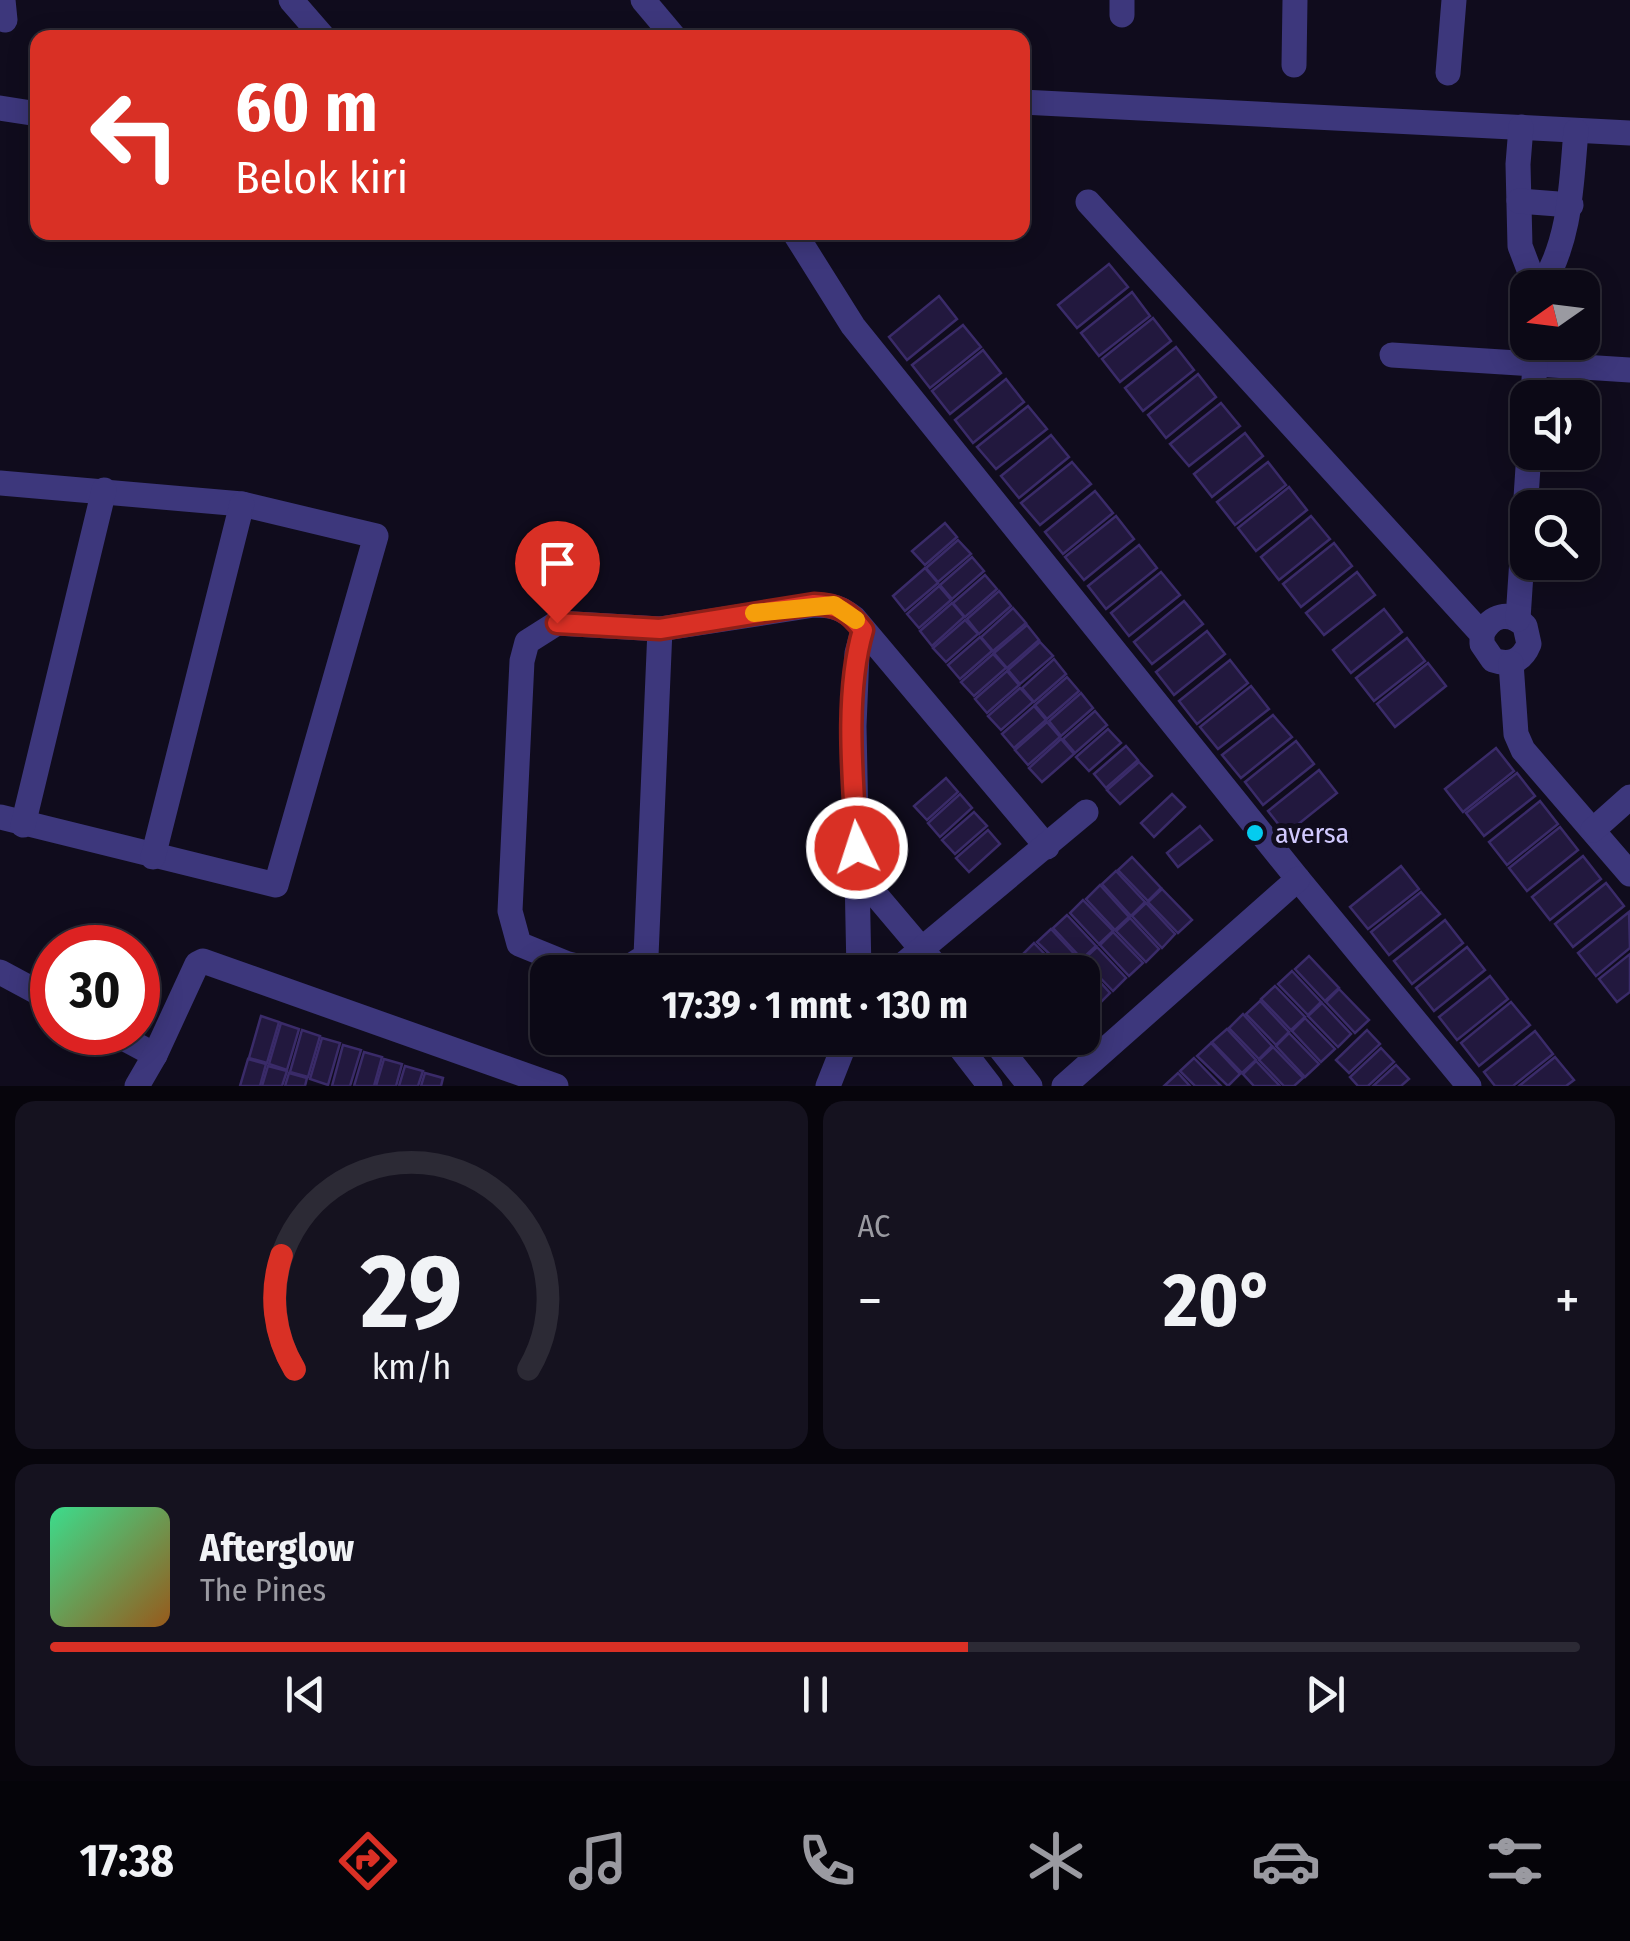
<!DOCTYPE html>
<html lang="id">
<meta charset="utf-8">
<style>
body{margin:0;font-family:"Fira Sans Condensed",sans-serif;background:#15121f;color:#f1f3f6;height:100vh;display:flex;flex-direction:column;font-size:38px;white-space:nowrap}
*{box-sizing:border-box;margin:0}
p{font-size:32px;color:#9a9aa1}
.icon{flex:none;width:55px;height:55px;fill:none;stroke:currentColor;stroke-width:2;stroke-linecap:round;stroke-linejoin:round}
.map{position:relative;height:1086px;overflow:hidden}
.sheet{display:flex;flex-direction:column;gap:15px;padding:15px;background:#07050c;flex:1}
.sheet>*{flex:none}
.hud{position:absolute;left:30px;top:30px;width:1000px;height:210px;border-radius:20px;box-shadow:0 5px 25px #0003,0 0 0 2px #2c2a35;background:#d93025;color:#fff;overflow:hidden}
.needle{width:65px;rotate:256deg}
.buttons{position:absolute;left:1510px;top:270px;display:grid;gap:20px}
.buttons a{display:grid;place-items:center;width:90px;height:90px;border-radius:20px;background:#0c0916;box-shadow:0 5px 25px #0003,0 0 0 2px #2c2a35;font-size:50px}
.speed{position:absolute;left:30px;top:925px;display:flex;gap:20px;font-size:50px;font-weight:700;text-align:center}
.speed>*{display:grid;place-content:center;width:130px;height:130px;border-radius:50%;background:#0c0916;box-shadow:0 5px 25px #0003,0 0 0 2px #2c2a35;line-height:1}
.speed .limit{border:15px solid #d22;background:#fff;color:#111}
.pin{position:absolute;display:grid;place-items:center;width:85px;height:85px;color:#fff;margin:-102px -42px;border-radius:50% 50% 50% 0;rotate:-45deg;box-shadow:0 0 10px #0007}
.pin .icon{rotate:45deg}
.me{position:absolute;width:110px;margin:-55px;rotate:356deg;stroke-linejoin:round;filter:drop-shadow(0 0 8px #0008)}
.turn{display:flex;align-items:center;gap:35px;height:210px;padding:0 40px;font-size:45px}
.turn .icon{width:130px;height:130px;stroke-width:2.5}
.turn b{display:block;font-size:70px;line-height:85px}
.big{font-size:75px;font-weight:700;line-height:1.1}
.sheet .card{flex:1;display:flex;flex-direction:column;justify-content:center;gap:15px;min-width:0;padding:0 35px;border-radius:20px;background:#15121f}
.sheet .dial{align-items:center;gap:0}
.dial svg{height:260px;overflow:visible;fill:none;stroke:#2c2a35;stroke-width:7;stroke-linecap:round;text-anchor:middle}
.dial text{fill:#f1f3f6;stroke:none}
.song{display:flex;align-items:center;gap:30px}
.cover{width:120px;height:120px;border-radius:15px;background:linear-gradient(135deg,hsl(150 70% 55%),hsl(30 70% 35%))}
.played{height:10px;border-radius:5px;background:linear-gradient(90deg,#d93025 60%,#2c2a35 60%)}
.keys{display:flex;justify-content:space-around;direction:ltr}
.heat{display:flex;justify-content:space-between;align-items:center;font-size:55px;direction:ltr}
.sheet .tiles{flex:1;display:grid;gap:15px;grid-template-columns:1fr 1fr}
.card:last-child{grid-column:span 2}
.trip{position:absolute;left:530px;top:955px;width:570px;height:100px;border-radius:20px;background:#0c0916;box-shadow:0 5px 25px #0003,0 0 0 2px #2c2a35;font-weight:700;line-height:100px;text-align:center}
.menu{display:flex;height:160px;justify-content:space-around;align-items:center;background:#050409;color:#9a9aa1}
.menu .icon{width:70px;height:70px}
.menu .current{color:#d93025}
.menu b{font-size:45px;color:#f1f3f6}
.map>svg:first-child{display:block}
.building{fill:#22183e;stroke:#3a2b69;stroke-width:2.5}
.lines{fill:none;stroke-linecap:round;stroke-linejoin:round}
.minor{stroke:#3d377c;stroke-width:25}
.route-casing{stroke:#8d1f18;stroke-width:25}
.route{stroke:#d93025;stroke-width:18}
.slow{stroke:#f59e0b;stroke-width:18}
.poi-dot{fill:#04ccef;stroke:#100c1d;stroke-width:4}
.labels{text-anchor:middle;stroke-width:10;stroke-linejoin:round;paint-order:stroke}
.poi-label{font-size:28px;fill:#d1c9fe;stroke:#100c1d;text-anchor:start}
</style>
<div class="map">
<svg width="1630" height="1086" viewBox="0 0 1630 1086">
<rect width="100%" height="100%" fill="#100c1d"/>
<g class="building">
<path d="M1109 264 1128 287 1077 328 1058 305Z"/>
<path d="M1132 292 1150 316 1099 356 1081 333Z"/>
<path d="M939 296 957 319 907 360 889 337Z"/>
<path d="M1153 318 1171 341 1120 382 1102 359Z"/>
<path d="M963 325 981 347 930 388 912 365Z"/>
<path d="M1176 347 1194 370 1143 411 1125 388Z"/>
<path d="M983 350 1001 373 950 414 932 391Z"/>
<path d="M1198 374 1216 397 1166 438 1148 415Z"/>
<path d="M1006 379 1024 402 973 443 955 420Z"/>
<path d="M1221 403 1240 426 1189 466 1170 444Z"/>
<path d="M1028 406 1047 429 996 469 977 447Z"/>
<path d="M1245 433 1263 456 1212 497 1194 474Z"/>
<path d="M1051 435 1069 457 1019 498 1001 476Z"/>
<path d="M1072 462 1091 484 1040 525 1021 503Z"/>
<path d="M1268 462 1286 485 1235 525 1217 502Z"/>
<path d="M1289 487 1307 510 1256 551 1238 528Z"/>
<path d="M1095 491 1113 513 1063 554 1045 532Z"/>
<path d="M1116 516 1134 539 1084 580 1065 557Z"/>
<path d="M1311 516 1330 539 1279 580 1261 557Z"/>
<path d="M945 523 957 537 925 565 912 551Z"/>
<path d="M958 540 971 554 938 582 926 568Z"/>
<path d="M1334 543 1352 566 1301 607 1283 584Z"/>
<path d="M1139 545 1157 568 1106 609 1088 586Z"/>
<path d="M972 557 984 571 952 599 940 585Z"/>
<path d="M925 568 938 583 905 611 893 596Z"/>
<path d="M1161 572 1180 595 1129 636 1111 613Z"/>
<path d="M1357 572 1375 595 1324 635 1306 613Z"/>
<path d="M985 575 997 589 965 617 953 603Z"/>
<path d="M939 586 951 600 919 628 907 614Z"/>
<path d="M999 591 1011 606 979 634 967 619Z"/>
<path d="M1184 601 1203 624 1152 664 1134 642Z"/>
<path d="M952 603 964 617 932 646 920 631Z"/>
<path d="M1013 608 1026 623 993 651 981 637Z"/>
<path d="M1384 609 1402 632 1351 673 1333 650Z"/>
<path d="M965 620 978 634 946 662 933 648Z"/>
<path d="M1027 625 1039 640 1007 668 994 653Z"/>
<path d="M1207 631 1225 654 1174 695 1156 672Z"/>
<path d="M980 637 992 651 960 679 948 665Z"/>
<path d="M1407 638 1425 661 1374 701 1356 678Z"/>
<path d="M1040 642 1053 656 1020 684 1008 670Z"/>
<path d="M993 654 1006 668 974 696 961 682Z"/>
<path d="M1054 659 1066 674 1034 702 1022 688Z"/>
<path d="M1230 660 1248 683 1197 724 1179 701Z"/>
<path d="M1428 663 1446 686 1395 727 1377 704Z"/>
<path d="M1007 671 1019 685 987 713 975 699Z"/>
<path d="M1067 677 1079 691 1047 719 1035 705Z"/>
<path d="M1251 686 1269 709 1218 749 1200 727Z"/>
<path d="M1020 688 1033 702 1001 730 988 716Z"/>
<path d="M1081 693 1093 708 1061 736 1049 721Z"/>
<path d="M1034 706 1046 720 1014 748 1002 734Z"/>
<path d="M1095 711 1107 725 1075 753 1063 739Z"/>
<path d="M1273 715 1292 737 1241 778 1222 755Z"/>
<path d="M1047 722 1060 737 1028 765 1015 750Z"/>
<path d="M1108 729 1121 743 1089 771 1076 757Z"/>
<path d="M1061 739 1074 754 1042 782 1029 768Z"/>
<path d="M1296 741 1314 764 1263 805 1245 782Z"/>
<path d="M1126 746 1138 760 1106 788 1094 774Z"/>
<path d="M1496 748 1514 771 1463 812 1445 789Z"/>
<path d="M1139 762 1152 776 1120 804 1107 790Z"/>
<path d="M1319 770 1337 793 1286 834 1268 811Z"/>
<path d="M1517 773 1535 796 1484 836 1466 813Z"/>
<path d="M946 778 958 792 927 820 914 806Z"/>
<path d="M960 794 972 808 940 837 928 823Z"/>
<path d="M1172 794 1185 807 1154 837 1141 823Z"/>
<path d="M1540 801 1558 824 1507 865 1489 842Z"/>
<path d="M974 812 987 826 955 854 942 840Z"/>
<path d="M1200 826 1212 840 1178 867 1167 853Z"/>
<path d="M1560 827 1578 850 1527 891 1509 868Z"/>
<path d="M988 830 1000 844 969 872 956 858Z"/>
<path d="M1583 856 1601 879 1550 920 1532 897Z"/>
<path d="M1132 857 1161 888 1148 901 1118 870Z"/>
<path d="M1401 866 1419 889 1368 929 1350 907Z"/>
<path d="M1116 871 1145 902 1131 916 1102 884Z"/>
<path d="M1606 883 1624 906 1573 947 1555 924Z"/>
<path d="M1100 885 1129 917 1115 930 1086 899Z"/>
<path d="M1162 889 1192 920 1178 933 1148 902Z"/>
<path d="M1421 892 1440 914 1389 955 1371 932Z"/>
<path d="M1083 900 1113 931 1099 944 1070 913Z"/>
<path d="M1146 903 1175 934 1162 948 1132 916Z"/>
<path d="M1629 912 1630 948 1596 976 1578 953Z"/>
<path d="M1067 915 1096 946 1082 959 1053 928Z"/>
<path d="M1130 918 1159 949 1146 962 1116 931Z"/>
<path d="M1445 920 1463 943 1412 984 1394 961Z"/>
<path d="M1051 929 1080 960 1068 972 1037 942Z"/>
<path d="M1113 932 1143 963 1129 976 1100 945Z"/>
<path d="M1034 943 1062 972H1036L1021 956Z"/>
<path d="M1097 947 1126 978 1113 991 1083 960Z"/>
<path d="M1467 947 1485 970 1434 1011 1416 988Z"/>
<path d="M1630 954V992L1617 1002 1599 979Z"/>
<path d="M1309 956 1339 988 1325 1001 1295 969Z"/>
<path d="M1018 958 1032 972 1004 971Z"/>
<path d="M1081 961 1110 993 1097 1006 1082 991V972H1069Z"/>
<path d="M1292 971 1321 1002 1308 1015 1278 984Z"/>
<path d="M1490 976 1508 999 1457 1040 1439 1017Z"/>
<path d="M1275 986 1305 1017 1291 1030 1261 999Z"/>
<path d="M1339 989 1369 1020 1355 1033 1326 1002Z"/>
<path d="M1260 1001 1289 1032 1276 1045 1246 1014Z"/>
<path d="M1511 1002 1530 1025 1479 1066 1461 1043Z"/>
<path d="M1322 1003 1351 1034 1338 1047 1308 1016Z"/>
<path d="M1243 1014 1272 1046 1259 1059 1229 1028Z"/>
<path d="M261 1016 279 1022 267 1063 249 1058Z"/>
<path d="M1305 1018 1335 1049 1321 1062 1292 1031Z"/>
<path d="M281 1023 299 1029 287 1070 269 1064Z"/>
<path d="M1227 1029 1256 1060 1242 1073 1212 1042Z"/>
<path d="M302 1030 320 1036 308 1077 290 1072Z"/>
<path d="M1367 1030 1380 1044 1349 1073 1336 1060Z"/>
<path d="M1535 1031 1553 1054 1513 1086H1495L1484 1072Z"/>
<path d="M1289 1033 1319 1064 1305 1077 1276 1046Z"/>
<path d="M322 1038 340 1043 328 1085 310 1079Z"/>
<path d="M1211 1043 1240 1074 1228 1086 1197 1056Z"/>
<path d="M343 1045 361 1050 350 1086H332Z"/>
<path d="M1273 1047 1303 1078 1294 1086H1284L1259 1060Z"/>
<path d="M1381 1048 1394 1062 1368 1086H1358L1350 1077Z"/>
<path d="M364 1052 382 1057 374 1086H354Z"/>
<path d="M1555 1057 1574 1080 1566 1086H1519Z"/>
<path d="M1194 1058 1221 1086H1195L1180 1071Z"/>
<path d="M248 1059 266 1064 260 1086H240Z"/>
<path d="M384 1059 402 1064 396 1086H376Z"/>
<path d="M1256 1061 1280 1086H1254L1243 1074Z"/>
<path d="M1396 1065 1409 1079 1401 1086H1373Z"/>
<path d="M268 1066 287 1071 282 1086H262Z"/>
<path d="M405 1066 423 1071 418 1086H399Z"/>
<path d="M289 1073 307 1078 305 1086H285Z"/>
<path d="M425 1073 443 1078 441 1086H421Z"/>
<path d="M1178 1073 1190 1086H1164Z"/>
</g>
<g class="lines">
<g class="minor">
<path d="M3 0 5 20"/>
<path d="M291 0 324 38"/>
<path d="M643 0 675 38"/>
<path d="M1122 15V0"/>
<path d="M1294 65 1295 0"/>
<path d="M1448 73 1454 0"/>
<path d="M1022 102 1630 133"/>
<path d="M0 108 38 114"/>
<path d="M1521 127 1518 164 1520 246 1536 288"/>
<path d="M1519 201 1571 205"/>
<path d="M1088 202 1482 634V644L1493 660C1510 666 1522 661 1529 644L1525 626C1509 610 1491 615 1482 634"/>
<path d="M794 232 853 326 1298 879 1469 1086"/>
<path d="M1541 288C1571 239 1571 186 1576 131"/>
<path d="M1392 355 1630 370"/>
<path d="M1533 398 1536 342"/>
<path d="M0 483 242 504 376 536 276 885 0 817"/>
<path d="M1518 619 1529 452"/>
<path d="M660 629 814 605C831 605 840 607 854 618L1047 847"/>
<path d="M1511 663 1516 734 1523 750 1630 874"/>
<path d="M23 825 104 490"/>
<path d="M1593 830 1630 797"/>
<path d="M153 857 242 504"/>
<path d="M859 875 941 972"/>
<path d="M0 972 52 1000"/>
<path d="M601 972 568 964 519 944 510 911 522 661 527 642 557 623 660 629 646 956 621 972"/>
<path d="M859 972 854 726 857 653 863 631"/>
<path d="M894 972 1086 812"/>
<path d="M112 1032 155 1055"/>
<path d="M953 1038 990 1086"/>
<path d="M992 1038 1030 1086"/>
<path d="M137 1086 155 1055 197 964 203 961 556 1086"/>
<path d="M828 1086 847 1038"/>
<path d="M1064 1086 1298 879"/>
</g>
</g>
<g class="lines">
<defs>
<path id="route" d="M557 623 660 629 814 604C838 605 849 611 863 630 844 695 853 782 857 848"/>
</defs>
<use href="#route" class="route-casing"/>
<use href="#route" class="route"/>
<path class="slow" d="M754 613 834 605 856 620"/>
</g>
<circle class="poi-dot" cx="1255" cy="833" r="10"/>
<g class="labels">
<g class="poi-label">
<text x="1275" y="843">aversa</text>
</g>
</g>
</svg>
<div class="buttons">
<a><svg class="needle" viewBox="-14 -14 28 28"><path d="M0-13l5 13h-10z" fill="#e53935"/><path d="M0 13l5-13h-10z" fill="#9a9aa1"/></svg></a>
<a><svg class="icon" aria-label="sound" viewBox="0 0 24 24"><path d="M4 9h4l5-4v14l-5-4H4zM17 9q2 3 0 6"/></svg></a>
<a><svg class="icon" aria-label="search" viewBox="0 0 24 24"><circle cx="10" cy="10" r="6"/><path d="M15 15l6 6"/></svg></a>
</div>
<div class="speed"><div class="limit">30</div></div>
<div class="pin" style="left:557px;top:623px;background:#d93025"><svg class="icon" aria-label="arrive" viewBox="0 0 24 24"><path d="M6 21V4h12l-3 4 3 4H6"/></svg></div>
<svg class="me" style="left:857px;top:848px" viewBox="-20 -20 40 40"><circle r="17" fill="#d93025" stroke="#fff" stroke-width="3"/><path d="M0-11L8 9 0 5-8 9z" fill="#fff"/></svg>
<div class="trip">17:39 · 1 mnt · 130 m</div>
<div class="hud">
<div class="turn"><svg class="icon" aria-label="left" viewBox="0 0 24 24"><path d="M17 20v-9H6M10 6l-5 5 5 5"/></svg><div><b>60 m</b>Belok kiri</div></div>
</div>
</div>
<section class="sheet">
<div class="tiles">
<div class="card dial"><svg viewBox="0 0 100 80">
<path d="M14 69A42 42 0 1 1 86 69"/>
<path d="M14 69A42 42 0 0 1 10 34" stroke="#d93025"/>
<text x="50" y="56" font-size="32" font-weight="700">29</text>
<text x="50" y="72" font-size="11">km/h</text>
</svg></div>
<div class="card"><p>AC</p>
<div class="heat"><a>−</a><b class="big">20°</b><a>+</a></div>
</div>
<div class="card">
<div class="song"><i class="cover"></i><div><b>Afterglow</b><p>The Pines</p></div></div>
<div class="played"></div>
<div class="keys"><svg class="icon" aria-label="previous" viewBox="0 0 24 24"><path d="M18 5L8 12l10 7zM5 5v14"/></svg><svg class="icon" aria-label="pause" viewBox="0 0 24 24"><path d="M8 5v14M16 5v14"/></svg><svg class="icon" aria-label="next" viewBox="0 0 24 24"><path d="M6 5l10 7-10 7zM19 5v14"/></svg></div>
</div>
</div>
</section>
<nav class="menu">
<b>17:38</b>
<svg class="icon current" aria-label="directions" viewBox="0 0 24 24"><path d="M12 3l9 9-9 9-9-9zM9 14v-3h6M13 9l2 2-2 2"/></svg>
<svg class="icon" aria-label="music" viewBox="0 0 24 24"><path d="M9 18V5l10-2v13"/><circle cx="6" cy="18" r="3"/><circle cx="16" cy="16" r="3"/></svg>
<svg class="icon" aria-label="phone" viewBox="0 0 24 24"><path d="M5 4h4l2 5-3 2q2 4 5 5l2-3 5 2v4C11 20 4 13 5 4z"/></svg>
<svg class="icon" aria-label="climate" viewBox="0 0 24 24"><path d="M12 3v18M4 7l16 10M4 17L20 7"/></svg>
<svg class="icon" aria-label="car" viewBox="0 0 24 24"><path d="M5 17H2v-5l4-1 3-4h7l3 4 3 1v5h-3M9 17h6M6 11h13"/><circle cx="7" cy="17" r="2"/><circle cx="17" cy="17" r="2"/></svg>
<svg class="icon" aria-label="filters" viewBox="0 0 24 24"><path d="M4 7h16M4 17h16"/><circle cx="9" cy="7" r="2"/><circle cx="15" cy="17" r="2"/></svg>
</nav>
